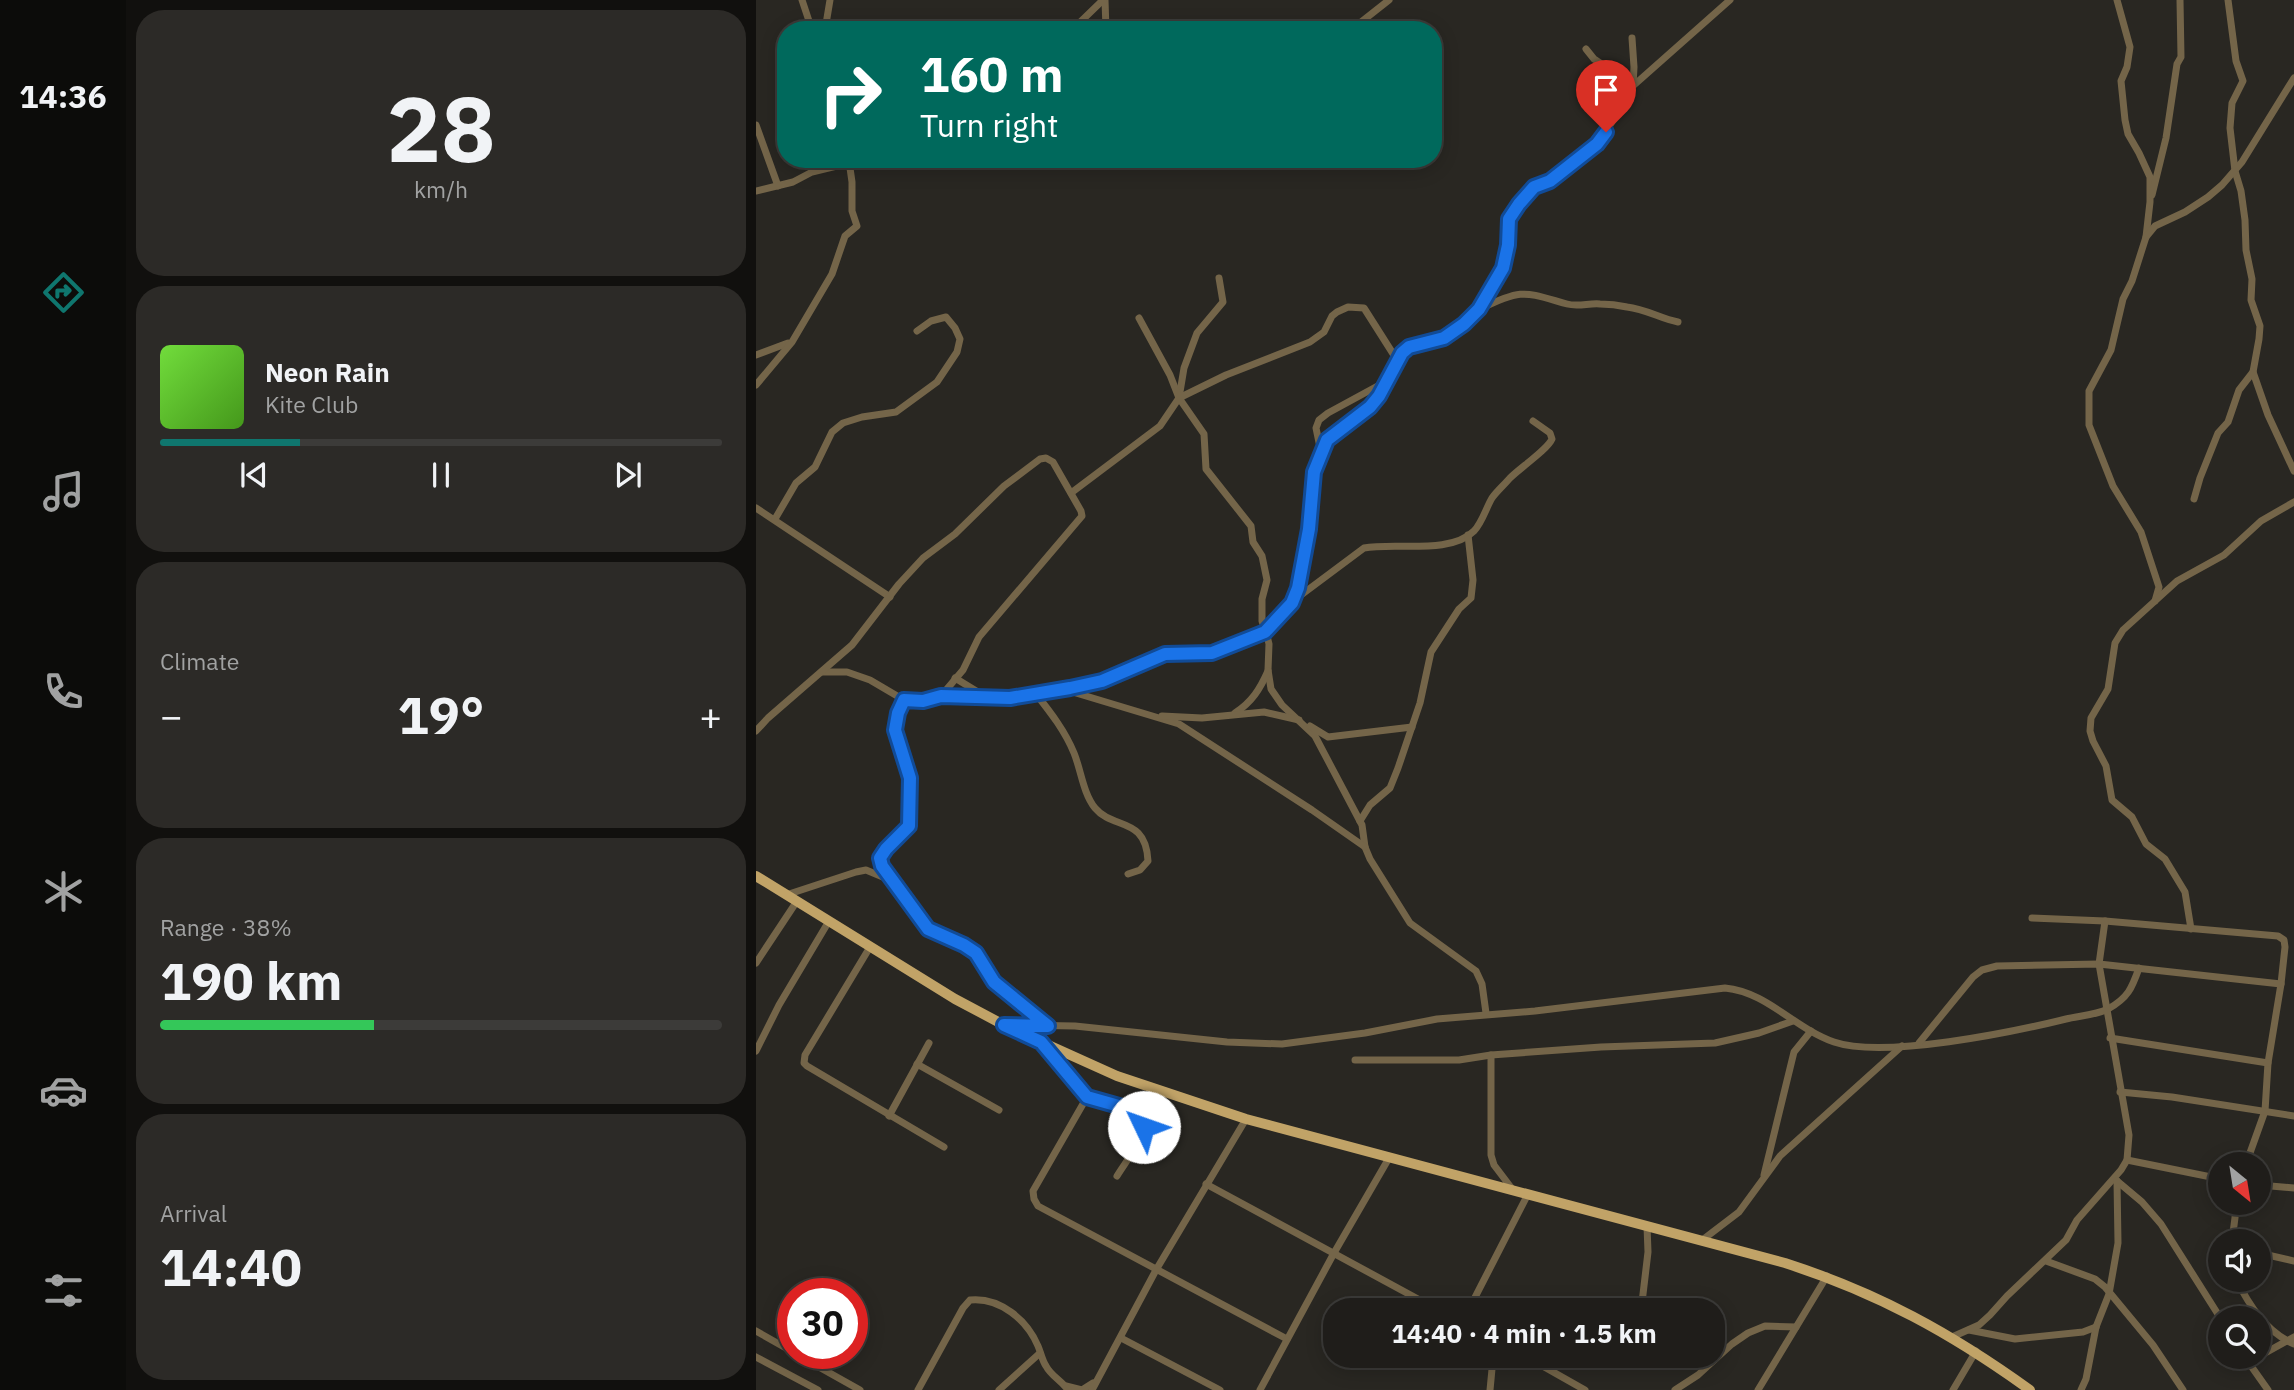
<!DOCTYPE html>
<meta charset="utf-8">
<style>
body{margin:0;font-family:"IBM Plex Sans",sans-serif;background:#2c2a27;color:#f1f3f6;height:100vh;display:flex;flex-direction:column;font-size:26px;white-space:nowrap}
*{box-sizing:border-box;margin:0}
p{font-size:23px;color:#a1a2a2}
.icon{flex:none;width:38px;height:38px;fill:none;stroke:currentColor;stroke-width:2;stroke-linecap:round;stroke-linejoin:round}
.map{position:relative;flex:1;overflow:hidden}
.sheet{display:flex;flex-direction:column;gap:10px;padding:10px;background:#11100e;width:630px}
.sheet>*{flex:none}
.hud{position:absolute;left:21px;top:21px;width:665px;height:147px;border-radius:28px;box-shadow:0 4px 18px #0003,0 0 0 2px #3c3b39;background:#00695c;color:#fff;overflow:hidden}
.needle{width:46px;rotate:150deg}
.fabs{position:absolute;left:1452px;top:1152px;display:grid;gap:14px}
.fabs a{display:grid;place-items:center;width:63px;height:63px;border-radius:50%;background:#1f1d1a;box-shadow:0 4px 18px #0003,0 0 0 2px #3c3b39;font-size:35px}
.speed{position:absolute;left:21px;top:1278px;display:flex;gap:14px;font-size:35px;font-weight:700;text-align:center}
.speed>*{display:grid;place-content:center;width:91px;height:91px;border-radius:50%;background:#1f1d1a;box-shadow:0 4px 18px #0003,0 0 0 2px #3c3b39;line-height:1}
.speed .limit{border:10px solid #d22;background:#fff;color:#111}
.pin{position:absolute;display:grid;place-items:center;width:60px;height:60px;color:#fff;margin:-72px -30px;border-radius:50% 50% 50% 0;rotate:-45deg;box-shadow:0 0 7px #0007}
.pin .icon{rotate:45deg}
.me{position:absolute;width:77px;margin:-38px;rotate:312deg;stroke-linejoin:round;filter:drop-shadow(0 0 5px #0008)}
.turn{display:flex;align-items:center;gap:24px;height:147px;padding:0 28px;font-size:32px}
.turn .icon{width:91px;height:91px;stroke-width:2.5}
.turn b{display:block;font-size:49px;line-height:60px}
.big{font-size:52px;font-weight:800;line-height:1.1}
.sheet .card{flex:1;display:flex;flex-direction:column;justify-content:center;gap:10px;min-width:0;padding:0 24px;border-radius:28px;background:#2c2a27}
.sheet .dial{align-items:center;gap:0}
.dial b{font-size:91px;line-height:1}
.song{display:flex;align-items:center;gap:21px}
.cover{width:84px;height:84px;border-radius:10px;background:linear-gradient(135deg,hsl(100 70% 55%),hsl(100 70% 35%))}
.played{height:7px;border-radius:4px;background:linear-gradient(90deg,#0f766e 25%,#3c3b39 25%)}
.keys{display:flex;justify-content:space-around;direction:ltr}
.heat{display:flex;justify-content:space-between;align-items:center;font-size:38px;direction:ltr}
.charge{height:10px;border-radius:5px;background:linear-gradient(90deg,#34c759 38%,#3c3b39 0)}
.trip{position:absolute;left:567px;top:1298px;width:402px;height:70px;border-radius:28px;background:#1f1d1a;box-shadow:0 4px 18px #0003,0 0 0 2px #3c3b39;font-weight:800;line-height:70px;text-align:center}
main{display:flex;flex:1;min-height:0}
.tab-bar{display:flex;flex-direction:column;width:126px;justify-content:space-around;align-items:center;background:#0c0c0a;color:#a1a2a2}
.tab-bar .icon{width:49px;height:49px}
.tab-bar .selected{color:#0f766e}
.tab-bar b{font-size:32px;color:#f1f3f6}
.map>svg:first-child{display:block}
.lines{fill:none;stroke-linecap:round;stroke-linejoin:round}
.minor{stroke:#746549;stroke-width:7}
.major{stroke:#c1a367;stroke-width:10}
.route-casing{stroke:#114b97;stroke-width:18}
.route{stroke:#1a73e8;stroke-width:12}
</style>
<main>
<nav class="tab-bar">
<b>14:36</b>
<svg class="icon selected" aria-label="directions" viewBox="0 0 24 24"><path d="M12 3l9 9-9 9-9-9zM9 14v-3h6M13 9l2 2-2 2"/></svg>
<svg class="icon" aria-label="music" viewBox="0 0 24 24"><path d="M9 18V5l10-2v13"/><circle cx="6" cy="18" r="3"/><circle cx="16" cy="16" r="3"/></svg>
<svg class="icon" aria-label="phone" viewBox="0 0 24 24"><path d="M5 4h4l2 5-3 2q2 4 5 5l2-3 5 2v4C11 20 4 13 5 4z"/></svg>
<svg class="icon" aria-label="climate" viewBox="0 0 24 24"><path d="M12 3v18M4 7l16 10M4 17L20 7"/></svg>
<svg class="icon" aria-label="car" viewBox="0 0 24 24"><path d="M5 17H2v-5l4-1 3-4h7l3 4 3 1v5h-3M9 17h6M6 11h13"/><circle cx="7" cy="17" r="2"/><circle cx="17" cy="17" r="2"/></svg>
<svg class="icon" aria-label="filters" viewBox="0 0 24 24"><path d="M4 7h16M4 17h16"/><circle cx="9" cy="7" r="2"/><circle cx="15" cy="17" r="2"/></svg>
</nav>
<section class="sheet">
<div class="card dial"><b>28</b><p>km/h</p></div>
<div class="card">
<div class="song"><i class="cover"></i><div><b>Neon Rain</b><p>Kite Club</p></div></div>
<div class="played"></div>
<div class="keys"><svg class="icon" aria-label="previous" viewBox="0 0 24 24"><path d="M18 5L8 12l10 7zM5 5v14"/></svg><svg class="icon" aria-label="pause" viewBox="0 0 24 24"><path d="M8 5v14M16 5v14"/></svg><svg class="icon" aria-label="next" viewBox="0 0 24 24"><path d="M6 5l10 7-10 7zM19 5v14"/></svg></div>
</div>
<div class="card"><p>Climate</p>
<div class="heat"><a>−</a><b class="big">19°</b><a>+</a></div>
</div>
<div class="card"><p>Range · 38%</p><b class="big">190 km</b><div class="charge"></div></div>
<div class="card"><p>Arrival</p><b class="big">14:40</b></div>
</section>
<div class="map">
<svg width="1538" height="1390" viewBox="0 0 1538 1390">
<rect width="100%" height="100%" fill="#292722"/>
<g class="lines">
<g class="minor">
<path d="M46 0 56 30"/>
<path d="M349 0 350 30"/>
<path d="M1361 0 1374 47 1371 67 1365 81 1369 120 1372 134 1383 153 1394 177V202L1390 237"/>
<path d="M69 30 74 0"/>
<path d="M316 30 347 0"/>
<path d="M595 30 633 0"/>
<path d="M876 38 878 67 877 85"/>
<path d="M830 49 838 59 853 69 869 93"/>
<path d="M0 125 22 186"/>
<path d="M0 191 37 182 56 172 89 164 93 159"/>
<path d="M1396 195 1410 138 1421 64 1425 57 1424 0"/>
<path d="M724 309C767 288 768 292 811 304 822 307 833 303 844 304 853 304 862 305 871 307 890 309 905 319 922 322"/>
<path d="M0 355 32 343"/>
<path d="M641 360 653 347 688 338 708 324 723 309 747 268 752 245 753 219 763 204 778 187 794 181 841 144 858 119 869 93 974 0"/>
<path d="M1497 372 1512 415 1538 471"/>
<path d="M0 385 36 342 76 274 89 236 101 226 96 211V182L93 161"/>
<path d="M423 398 428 368 441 333 467 302 463 278"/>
<path d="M565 452C572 431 600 422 614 407 621 400 625 392 629 383"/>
<path d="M315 493 404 426 423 398 470 375 554 342 568 332 576 316 581 312 592 307 608 308 641 360 629 382 572 413 563 420 560 428 565 452 558 472 553 529 545 577 536 603 510 632 506 621V599L511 580 506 556 497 542 495 526 450 469 448 434 423 398 414 375 383 318"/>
<path d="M1438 499 1444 478 1462 433 1472 422 1483 390 1497 372 1503 339 1504 326 1495 300 1496 279 1490 250 1489 220 1485 191 1479 171 1474 128 1476 103 1487 81 1480 61 1472 0"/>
<path d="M0 508 134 597"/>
<path d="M19 519 40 483 59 467 76 432 87 423 106 417 140 412 181 382 201 352 204 339 199 328 190 317 175 321 161 331"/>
<path d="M537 601 608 548C639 542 694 555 718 531 726 523 730 508 736 498 741 491 748 485 754 478 764 468 792 449 796 439L794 433 777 421"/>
<path d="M1399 601 1403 587 1385 532 1357 486 1333 425V391L1355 350 1367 299 1376 281 1390 237 1399 226 1429 212 1452 197 1466 185 1486 162 1538 78"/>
<path d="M66 672H91L114 680 148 700 167 701 185 696 254 698 346 681 409 654 456 653 510 632 513 644 512 670 515 689 526 705 559 736 606 825 609 847 614 859 654 923 720 971 726 984 730 1013"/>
<path d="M199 678 230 697"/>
<path d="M310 690 423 724 556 810 609 847"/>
<path d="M280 694C295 713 309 731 318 753 325 770 327 793 339 808 357 830 390 816 392 861L384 870 372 874"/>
<path d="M148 700C133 731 144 741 153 770 158 786 155 809 153 826L129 849 124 858 126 866 172 928 208 945 220 953 238 982 291 1025"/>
<path d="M479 713C496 702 504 689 512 671"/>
<path d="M406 716 446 718 508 712 543 720"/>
<path d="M554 726 572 737 656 727"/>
<path d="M0 731 12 718 96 645 143 584 167 558 199 534 248 486 284 459 290 458 297 462 325 511 326 516 223 637 207 670 185 696"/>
<path d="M604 821 614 805 634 788 642 768 664 703 675 652 703 609 715 598 717 580 712 535"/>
<path d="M30 895 100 872 110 870 134 880"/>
<path d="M1276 918 1349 921 1522 936 1528 940 1529 947 1525 984 1512 1063 1509 1111 1490 1164"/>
<path d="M1435 929 1429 892 1409 859 1390 844 1376 817 1356 800 1350 766 1337 741 1334 731 1335 718 1352 689 1359 643 1367 630 1421 581 1468 555 1505 521 1538 502"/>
<path d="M114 947 49 1055 48 1063 51 1066 188 1147"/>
<path d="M0 963 41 901"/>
<path d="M252 1025 319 1026 471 1042 526 1044 609 1033 681 1019 779 1011 969 988C1011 992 1038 1028 1078 1042 1128 1059 1257 1032 1310 1019 1323 1016 1340 1015 1352 1009 1372 998 1376 988 1383 968"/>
<path d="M1354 1038 1512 1063"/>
<path d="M1163 1043 1217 977 1226 970 1241 966 1343 964 1525 984"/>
<path d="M287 1045 331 1097 377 1110 387 1116C390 1138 372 1158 361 1176"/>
<path d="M0 1051 23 1005 73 921"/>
<path d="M735 1055V1155L738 1165 757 1190"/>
<path d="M599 1060H703L735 1055 845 1047 959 1043 1003 1033 1037 1021"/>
<path d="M161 1064 243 1110"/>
<path d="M1364 1092 1416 1097 1538 1116"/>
<path d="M331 1097 277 1191 278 1199 282 1206 531 1339"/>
<path d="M133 1116 173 1043"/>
<path d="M1371 1160 1465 1179"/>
<path d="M1008 1175 1038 1052 1055 1031"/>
<path d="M1361 1181 1386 1202 1405 1224 1465 1319"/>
<path d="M450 1184 684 1311"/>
<path d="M1503 1185 1538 1188"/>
<path d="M945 1241 983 1212 1024 1156 1146 1046"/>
<path d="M1476 1241 1481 1202"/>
<path d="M1503 1253 1538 1261"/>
<path d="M1290 1261 1339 1279 1349 1287 1397 1345 1427 1390"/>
<path d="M1480 1279C1493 1305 1510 1332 1538 1344"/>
<path d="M712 1311 772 1194"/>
<path d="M885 1311 892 1252 891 1226"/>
<path d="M1213 1330 1259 1339 1327 1332 1340 1327"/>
<path d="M0 1331 37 1352"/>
<path d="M1196 1337 1223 1325 1234 1315 1251 1296 1310 1240 1321 1220 1365 1170 1371 1160 1373 1135 1343 964 1349 921"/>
<path d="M365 1338 464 1390"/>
<path d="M38 1353 104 1390"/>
<path d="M733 1356 736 1369 734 1390"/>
<path d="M769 1356 829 1390"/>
<path d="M1488 1356 1512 1390"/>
<path d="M0 1357 62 1390"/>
<path d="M1493 1362 1538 1337"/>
<path d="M310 1386 326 1390 337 1383"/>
<path d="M162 1390 207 1308 214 1300C244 1297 271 1320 282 1346 285 1353 286 1360 290 1366 295 1376 306 1381 312 1390"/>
<path d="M243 1390 284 1353"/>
<path d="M336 1390 400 1270 490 1119"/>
<path d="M504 1390 578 1253 633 1158"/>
<path d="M919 1390 942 1375 976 1344 992 1333 1009 1326 1040 1327"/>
<path d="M1002 1390 1071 1276"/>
<path d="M1197 1390 1220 1351"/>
<path d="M1325 1390 1330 1379 1340 1327 1353 1294 1362 1243 1361 1181"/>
</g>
<path class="major" d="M0 876 199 999 248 1025 361 1076 490 1119 1029 1263C1122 1293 1195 1333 1274 1390"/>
</g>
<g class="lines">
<defs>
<path id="route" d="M388 1127 387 1116 377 1110 331 1097 285 1042 248 1025 292 1026 238 982 220 953 208 945 172 929 126 866 124 858 130 849 153 826 154 778 139 730 142 713 148 700 167 701 185 696 254 698 314 688 346 681 409 654 456 653 509 632 536 603 542 588 553 529 558 472 571 440 614 407 623 396 646 353 653 347 688 338 708 324 723 309 747 268 752 245 753 219 763 204 778 187 794 181 841 144 850 132"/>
</defs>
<use href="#route" class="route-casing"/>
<use href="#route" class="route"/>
</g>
</svg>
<div class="fabs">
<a><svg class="needle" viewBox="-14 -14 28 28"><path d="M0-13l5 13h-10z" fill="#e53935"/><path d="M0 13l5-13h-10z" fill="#a1a2a2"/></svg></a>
<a><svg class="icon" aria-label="sound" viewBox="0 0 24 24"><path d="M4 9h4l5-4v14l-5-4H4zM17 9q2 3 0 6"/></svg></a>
<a><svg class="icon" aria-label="search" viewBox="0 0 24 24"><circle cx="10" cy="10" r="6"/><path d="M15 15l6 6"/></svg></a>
</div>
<div class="speed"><div class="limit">30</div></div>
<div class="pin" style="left:850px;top:132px;background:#d93025"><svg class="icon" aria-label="arrive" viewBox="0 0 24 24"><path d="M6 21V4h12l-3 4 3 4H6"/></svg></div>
<svg class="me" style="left:388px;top:1127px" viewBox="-20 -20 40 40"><circle r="19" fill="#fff"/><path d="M0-13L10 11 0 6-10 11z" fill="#1a73e8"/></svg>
<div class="trip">14:40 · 4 min · 1.5 km</div>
<div class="hud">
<div class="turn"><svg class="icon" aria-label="right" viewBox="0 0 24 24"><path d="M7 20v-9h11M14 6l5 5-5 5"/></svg><div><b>160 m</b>Turn right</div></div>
</div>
</div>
</main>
